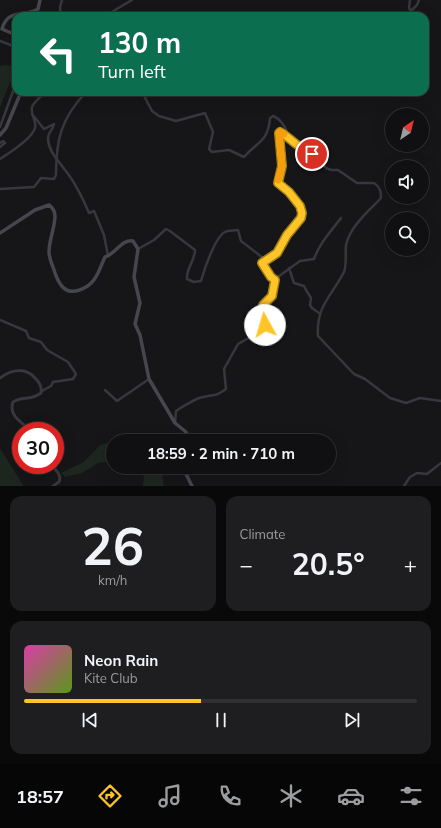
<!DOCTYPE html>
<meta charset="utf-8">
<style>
body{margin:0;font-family:Mulish,sans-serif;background:#1e1e20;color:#f1f3f6;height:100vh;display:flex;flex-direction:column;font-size:15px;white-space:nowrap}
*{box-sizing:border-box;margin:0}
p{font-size:13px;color:#9c9d9f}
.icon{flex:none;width:22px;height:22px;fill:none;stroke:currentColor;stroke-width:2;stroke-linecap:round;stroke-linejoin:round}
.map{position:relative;height:486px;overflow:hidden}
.side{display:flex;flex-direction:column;gap:10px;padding:10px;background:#09090a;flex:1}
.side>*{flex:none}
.banner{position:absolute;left:12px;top:12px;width:417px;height:84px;border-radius:12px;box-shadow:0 4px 16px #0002,0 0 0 1px #303032;background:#0b6e4f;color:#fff;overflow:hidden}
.needle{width:26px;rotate:35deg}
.tools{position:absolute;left:385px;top:108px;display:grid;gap:8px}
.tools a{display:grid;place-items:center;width:44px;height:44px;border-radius:50%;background:#101012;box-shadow:0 4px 16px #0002,0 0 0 1px #303032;font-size:20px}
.speed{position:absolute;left:12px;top:422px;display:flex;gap:8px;font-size:20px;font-weight:700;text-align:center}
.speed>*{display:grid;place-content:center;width:52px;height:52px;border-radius:50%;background:#101012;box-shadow:0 4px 16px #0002,0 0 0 1px #303032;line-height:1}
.speed .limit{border:6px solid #d22;background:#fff;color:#111}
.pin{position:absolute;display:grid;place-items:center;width:34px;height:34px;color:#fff;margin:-17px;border:2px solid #fff;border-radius:50%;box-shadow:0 1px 4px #0007}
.me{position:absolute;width:44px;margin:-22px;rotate:354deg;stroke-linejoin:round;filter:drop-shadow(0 0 3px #0008)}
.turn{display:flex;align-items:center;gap:14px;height:84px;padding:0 20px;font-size:18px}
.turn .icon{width:52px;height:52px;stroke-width:2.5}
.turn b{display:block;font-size:28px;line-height:34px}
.big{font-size:30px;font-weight:700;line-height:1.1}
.side .tile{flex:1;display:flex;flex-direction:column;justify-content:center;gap:6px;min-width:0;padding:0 14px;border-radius:12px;background:#1e1e20}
.side .dial{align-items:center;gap:0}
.dial b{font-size:52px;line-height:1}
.song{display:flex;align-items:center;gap:12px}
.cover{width:48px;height:48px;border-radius:6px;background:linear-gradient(135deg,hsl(320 70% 55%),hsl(90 70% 35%))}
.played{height:4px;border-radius:2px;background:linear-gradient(90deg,#ffc527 45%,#303032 45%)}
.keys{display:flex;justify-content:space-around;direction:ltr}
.heat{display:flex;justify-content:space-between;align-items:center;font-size:22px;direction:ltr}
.side .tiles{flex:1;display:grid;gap:10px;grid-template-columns:1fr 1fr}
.tile:last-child{grid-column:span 2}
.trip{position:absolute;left:106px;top:434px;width:230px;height:40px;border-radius:20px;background:#101012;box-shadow:0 4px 16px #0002,0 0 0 1px #303032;font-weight:700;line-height:40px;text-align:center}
.dock{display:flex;height:64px;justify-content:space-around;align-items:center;background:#060607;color:#9c9d9f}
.dock .icon{width:28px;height:28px}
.dock .on{color:#ffc527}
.dock b{font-size:18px;color:#f1f3f6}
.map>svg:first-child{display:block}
.green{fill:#1e271f}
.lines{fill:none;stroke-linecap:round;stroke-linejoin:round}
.minor{stroke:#37373e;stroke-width:2.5}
.tertiary{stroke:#37373e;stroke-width:3}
.secondary{stroke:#45464e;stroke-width:3.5}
.route-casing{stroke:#a68019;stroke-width:10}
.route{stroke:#ffc527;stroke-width:7}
.slow{stroke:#f59e0b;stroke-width:7}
</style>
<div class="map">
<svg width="441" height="486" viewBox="0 0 441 486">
<rect width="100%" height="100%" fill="#161618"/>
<g class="green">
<path d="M6 65 16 67V68L0 107V66Z"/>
<path d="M113 442V461L98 463 82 473 65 477 61 473 84 462 100 445Z"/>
<path d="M0 448 23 485V486H0Z"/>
<path d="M130 467H161L164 486H143L144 476Z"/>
</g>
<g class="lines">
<g class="minor">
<path d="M410 0 409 8 411 11 417 5 419 0"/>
<path d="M61 16 60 7 62 0"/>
<path d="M105 16 132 0"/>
<path d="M0 41 16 47"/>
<path d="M142 92 152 111 159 116 176 121 205 113 213 132 209 149 212 152 229 150 244 157C258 141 268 142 270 118L273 116C283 120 287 131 290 140"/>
<path d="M32 114 44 129 54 124C53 130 48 132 48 138 48 151 58 160 65 170 75 182 83 199 89 213L94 211 104 235 108 256"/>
<path d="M0 127 16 83"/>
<path d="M0 143 3 141 5 143 0 147"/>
<path d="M0 159C9 153 32 139 35 128 37 121 30 114 32 107 34 102 41 97 44 92"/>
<path d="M0 189 34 187 41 178 54 179 56 175C56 139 61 119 86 92"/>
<path d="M138 249 154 240 166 229 170 231 195 250C195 261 186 268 187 279L194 282 201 281C204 270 215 237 225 232 228 230 234 231 238 230L241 241 267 261C277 254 281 244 287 234 291 228 299 224 301 217 306 206 285 189 278 183 278 176 281 172 282 167 282 163 279 139 279 133L281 132 303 150 318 158 326 168 331 170H338L357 183H374C380 187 381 191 381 198 369 211 350 226 346 245 345 253 347 265 344 272 331 297 316 306 318 336L354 374 365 379 390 398 406 403 420 398 441 401"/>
<path d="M289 268 294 283 304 286 306 290 311 298 310 305 312 308 319 313"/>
<path d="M275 279 300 261 314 259C319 244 331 231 341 218"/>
<path d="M0 320 26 331 29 338 41 342 47 350 68 362 76 374 73 379 53 382 51 386 42 391"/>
<path d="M105 390 117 401 149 379"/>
<path d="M175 423 176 411C180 408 194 400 199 398 212 394 214 398 226 389L224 369 238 344 263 330 265 325 262 311 263 305 272 296 275 279 271 277 263 263 267 261"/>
<path d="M404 486 410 477 417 473 427 474 441 463"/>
</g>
<g class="tertiary">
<path d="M0 378C12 369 26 367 36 379 40 383 42 387 41 393 28 402 24 395 13 402 8 416 22 422 31 431"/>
<path d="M51 465C56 470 62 475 59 482L53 486"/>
</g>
<g class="secondary">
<path d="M16 35 2 29C8 7 26 18 38 9L40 0"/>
<path d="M0 135 6 128 21 92"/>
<path d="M0 233 35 210 49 205C53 208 55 211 55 216 55 227 49 240 49 252 49 257 51 262 53 267 58 284 65 299 86 287 97 281 100 267 105 257 116 254 121 239 133 241L138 249 134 277 140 303 135 324 140 335 149 379 175 423 186 432 189 441"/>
<path d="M185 467V472L192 486"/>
</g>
</g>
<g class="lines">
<defs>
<path id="route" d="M265 325 262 311 263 305 272 296 275 280 271 277 262 263 277 253 287 235 301 218 302 213 300 206 289 192 278 183 282 166 279 133 280 132C292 139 299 149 312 154"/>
</defs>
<use href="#route" class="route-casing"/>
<use href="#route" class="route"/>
<path class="slow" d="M278 180 282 166 279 133 280 132 284 134"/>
</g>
</svg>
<div class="tools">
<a><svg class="needle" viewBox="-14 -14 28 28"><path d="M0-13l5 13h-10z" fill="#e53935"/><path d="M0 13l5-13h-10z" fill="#9c9d9f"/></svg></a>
<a><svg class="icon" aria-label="sound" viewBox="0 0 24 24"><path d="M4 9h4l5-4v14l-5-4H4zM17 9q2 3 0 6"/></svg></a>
<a><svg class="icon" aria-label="search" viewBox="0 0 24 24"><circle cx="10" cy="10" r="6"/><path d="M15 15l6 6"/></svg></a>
</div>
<div class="speed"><div class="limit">30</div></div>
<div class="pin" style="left:312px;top:154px;background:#d93025"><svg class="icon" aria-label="arrive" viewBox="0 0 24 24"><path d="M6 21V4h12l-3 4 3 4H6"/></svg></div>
<svg class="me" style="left:265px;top:325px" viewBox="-20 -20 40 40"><circle r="19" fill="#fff"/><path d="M0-13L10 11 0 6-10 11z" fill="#ffc527"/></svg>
<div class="trip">18:59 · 2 min · 710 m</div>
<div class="banner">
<div class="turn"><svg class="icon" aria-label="left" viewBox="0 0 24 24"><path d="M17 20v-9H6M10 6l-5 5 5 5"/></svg><div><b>130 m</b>Turn left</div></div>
</div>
</div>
<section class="side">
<div class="tiles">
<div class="tile dial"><b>26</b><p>km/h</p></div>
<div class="tile"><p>Climate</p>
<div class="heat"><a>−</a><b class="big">20.5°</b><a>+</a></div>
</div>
<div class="tile">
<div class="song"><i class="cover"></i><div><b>Neon Rain</b><p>Kite Club</p></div></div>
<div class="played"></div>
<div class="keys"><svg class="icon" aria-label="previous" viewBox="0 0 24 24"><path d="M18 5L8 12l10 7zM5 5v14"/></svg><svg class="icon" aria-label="pause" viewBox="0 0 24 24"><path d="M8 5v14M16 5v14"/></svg><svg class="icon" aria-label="next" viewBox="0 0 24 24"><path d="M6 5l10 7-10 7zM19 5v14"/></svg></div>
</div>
</div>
</section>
<nav class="dock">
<b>18:57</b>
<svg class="icon on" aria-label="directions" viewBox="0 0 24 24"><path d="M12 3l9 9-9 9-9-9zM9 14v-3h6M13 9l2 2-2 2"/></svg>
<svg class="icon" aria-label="music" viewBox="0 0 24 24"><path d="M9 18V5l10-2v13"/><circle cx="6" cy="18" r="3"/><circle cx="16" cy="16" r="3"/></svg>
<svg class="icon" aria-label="phone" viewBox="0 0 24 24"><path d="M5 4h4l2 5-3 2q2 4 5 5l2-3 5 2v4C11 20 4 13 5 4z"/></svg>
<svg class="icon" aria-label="climate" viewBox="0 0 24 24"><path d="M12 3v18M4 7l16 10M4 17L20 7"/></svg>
<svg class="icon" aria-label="car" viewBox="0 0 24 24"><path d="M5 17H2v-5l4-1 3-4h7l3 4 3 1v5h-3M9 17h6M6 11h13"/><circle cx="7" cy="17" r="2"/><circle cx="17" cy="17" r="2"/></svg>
<svg class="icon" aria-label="filters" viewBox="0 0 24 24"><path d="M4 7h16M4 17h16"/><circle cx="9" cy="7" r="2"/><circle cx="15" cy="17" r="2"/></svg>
</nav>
